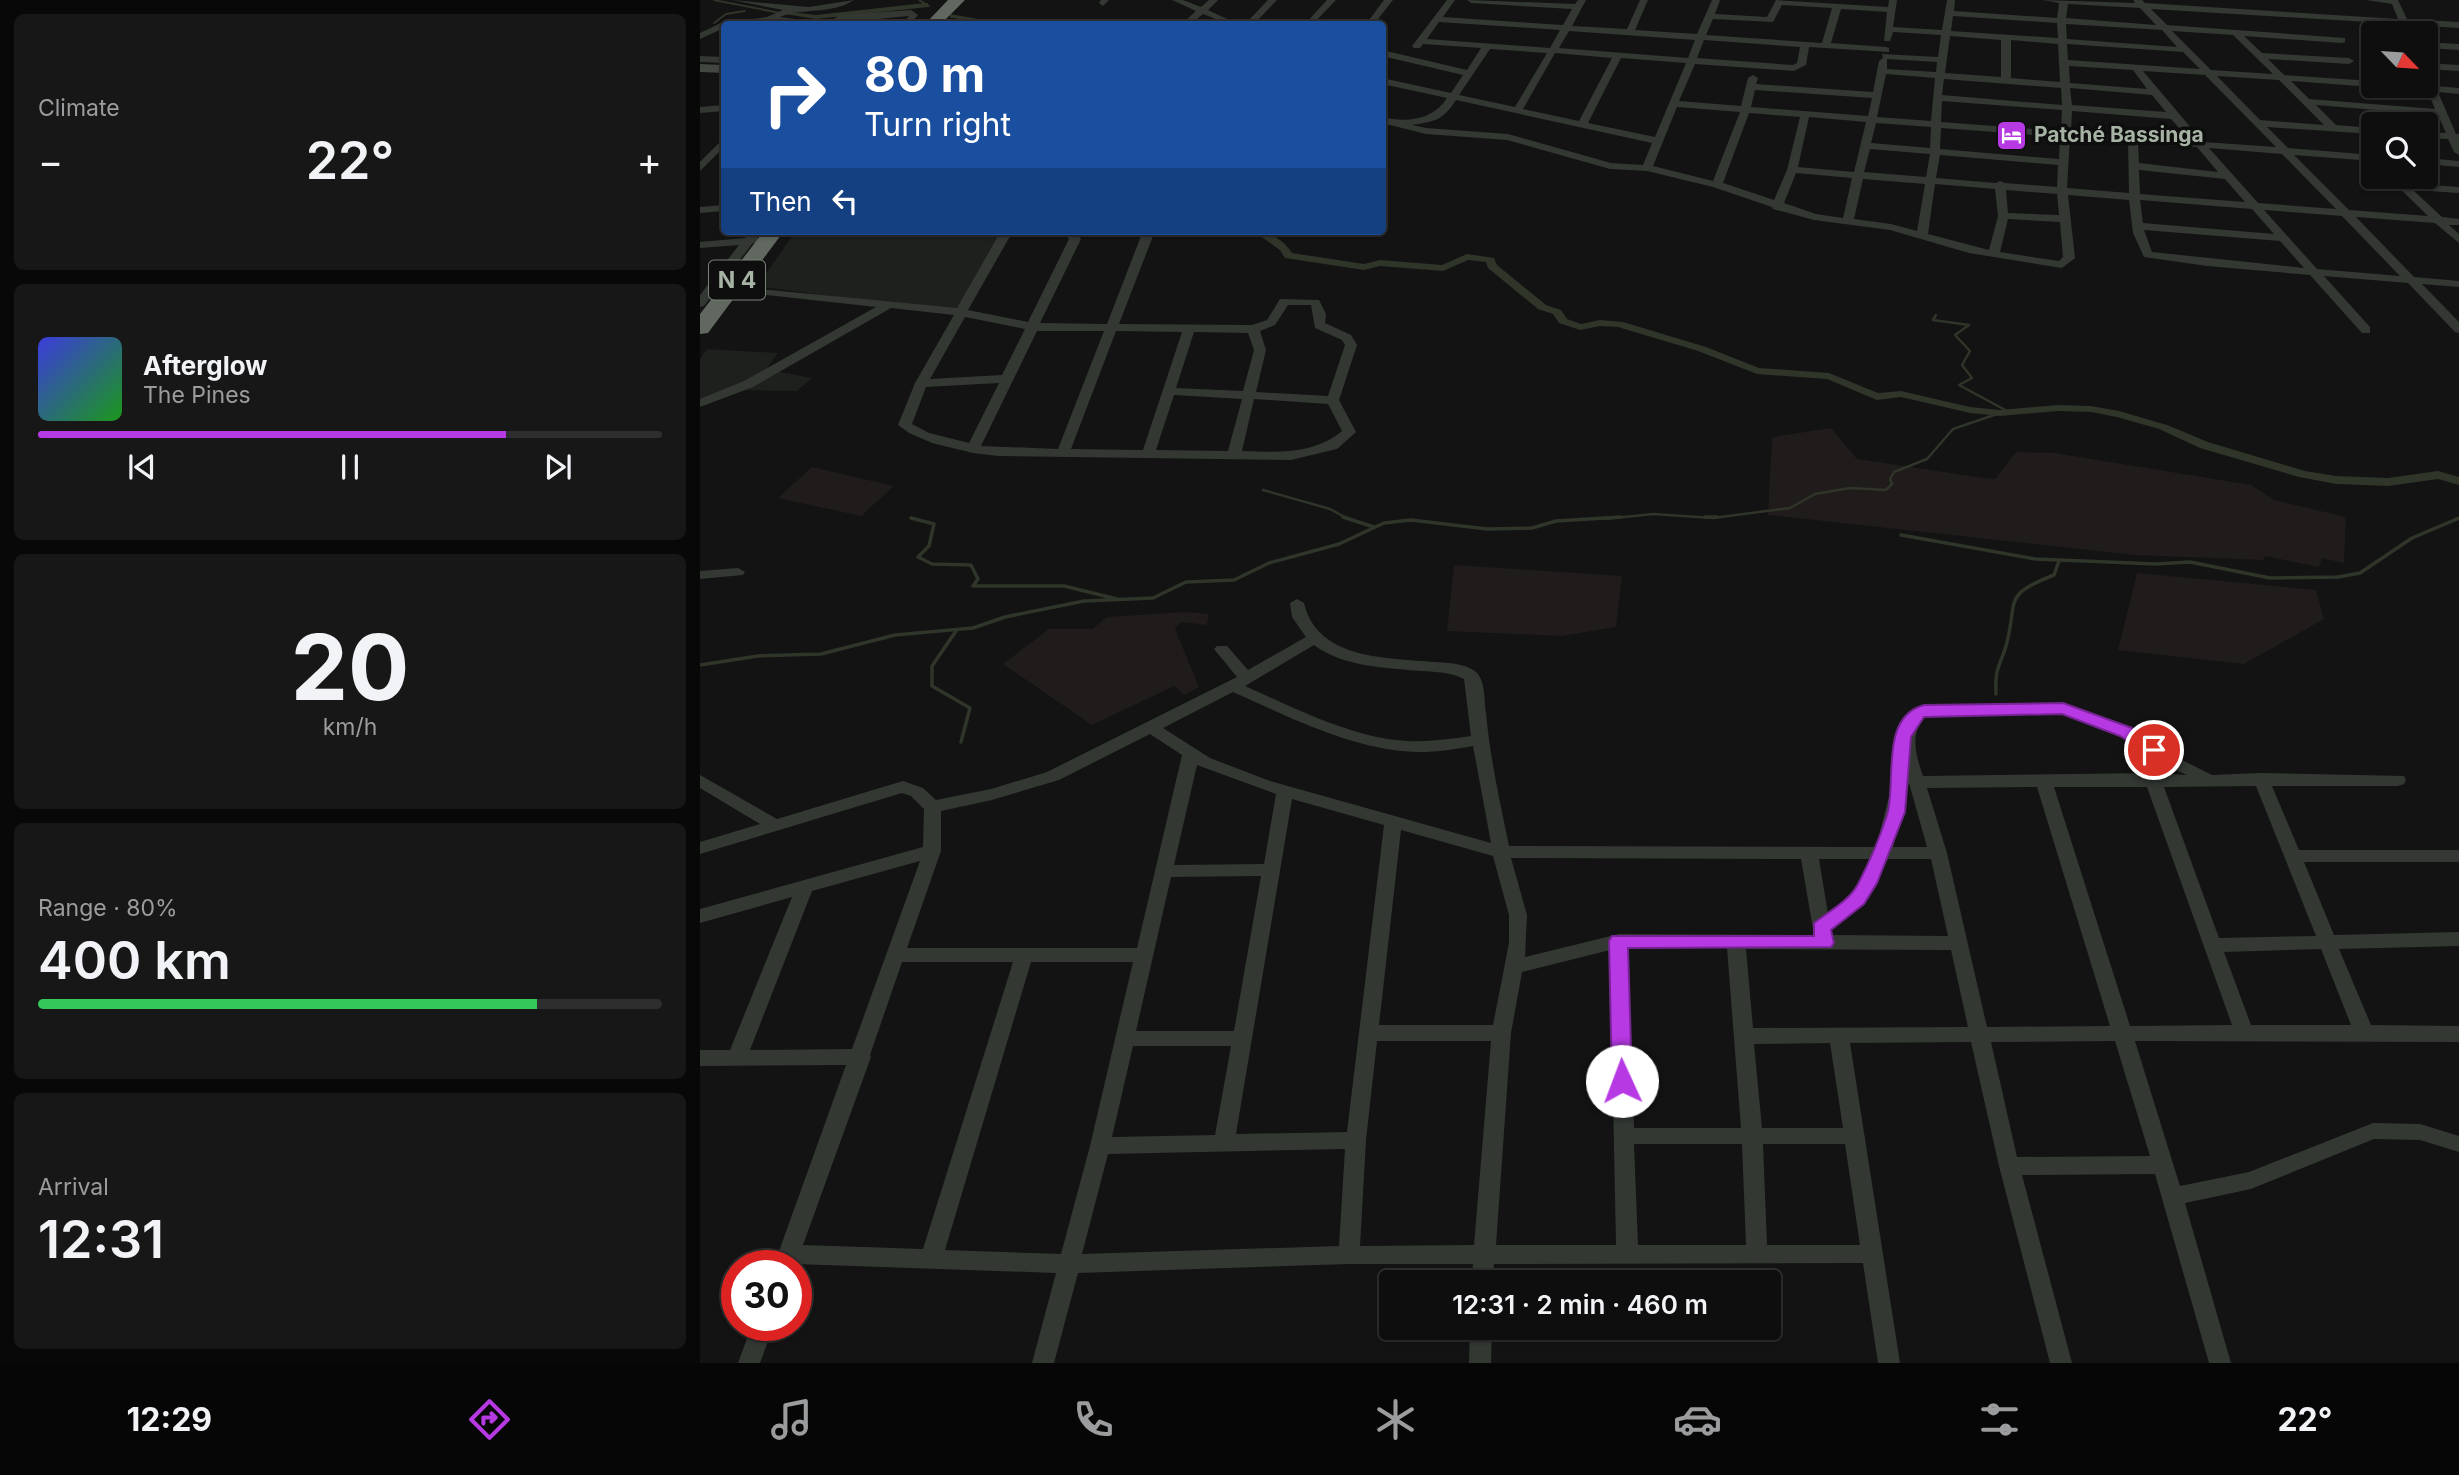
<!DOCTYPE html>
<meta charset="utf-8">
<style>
body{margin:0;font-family:Inter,sans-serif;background:#171717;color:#f1f3f6;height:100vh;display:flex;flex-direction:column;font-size:26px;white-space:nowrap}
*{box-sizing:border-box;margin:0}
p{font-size:23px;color:#9b9c9e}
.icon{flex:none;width:38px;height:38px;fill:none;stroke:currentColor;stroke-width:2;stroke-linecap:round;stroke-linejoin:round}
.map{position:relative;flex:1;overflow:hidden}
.sheet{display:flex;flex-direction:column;gap:14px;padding:14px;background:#080808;width:700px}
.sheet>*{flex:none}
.banner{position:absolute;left:21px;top:21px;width:665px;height:214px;border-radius:7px;box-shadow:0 2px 5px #0004,0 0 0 2px #2e2e2e;background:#1a4fa0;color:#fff;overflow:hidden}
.needle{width:46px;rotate:115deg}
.buttons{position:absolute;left:1661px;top:21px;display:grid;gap:14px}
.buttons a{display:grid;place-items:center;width:77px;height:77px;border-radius:7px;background:#0e0e0e;box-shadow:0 2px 5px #0004,0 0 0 2px #2e2e2e;font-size:35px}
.speed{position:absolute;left:21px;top:1250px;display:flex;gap:14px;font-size:35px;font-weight:700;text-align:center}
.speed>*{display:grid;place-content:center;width:91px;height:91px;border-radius:50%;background:#0e0e0e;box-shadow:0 2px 5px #0004,0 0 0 2px #2e2e2e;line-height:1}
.speed .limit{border:10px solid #d22;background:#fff;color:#111}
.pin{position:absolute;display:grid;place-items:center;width:60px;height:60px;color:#fff;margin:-30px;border:4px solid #fff;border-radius:50%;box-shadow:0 2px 7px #0007}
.me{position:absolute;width:77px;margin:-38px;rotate:358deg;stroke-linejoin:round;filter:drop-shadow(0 0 5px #0008)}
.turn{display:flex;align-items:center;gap:24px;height:147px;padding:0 28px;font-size:32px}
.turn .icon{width:91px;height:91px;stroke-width:2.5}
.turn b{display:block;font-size:49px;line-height:60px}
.then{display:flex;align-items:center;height:66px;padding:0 28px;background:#0003;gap:14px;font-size:26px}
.big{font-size:52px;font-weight:600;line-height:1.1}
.sheet .widget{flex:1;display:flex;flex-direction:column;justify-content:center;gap:10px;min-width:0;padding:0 24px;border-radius:10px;background:#171717}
.sheet .dial{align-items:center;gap:0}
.dial b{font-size:91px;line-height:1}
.song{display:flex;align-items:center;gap:21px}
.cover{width:84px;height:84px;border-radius:10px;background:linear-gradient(135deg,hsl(240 70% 55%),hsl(120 70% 35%))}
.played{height:7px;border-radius:4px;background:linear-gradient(90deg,#b739e4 75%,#2e2e2e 75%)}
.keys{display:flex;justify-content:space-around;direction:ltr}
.heat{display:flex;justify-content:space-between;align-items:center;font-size:38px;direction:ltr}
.charge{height:10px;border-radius:5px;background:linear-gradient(90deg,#34c759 80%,#2e2e2e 0)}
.trip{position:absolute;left:679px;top:1270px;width:402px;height:70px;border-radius:7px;background:#0e0e0e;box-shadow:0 2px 5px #0004,0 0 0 2px #2e2e2e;font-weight:600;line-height:70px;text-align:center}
.tab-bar{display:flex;height:112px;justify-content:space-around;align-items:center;background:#060606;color:#9b9c9e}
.tab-bar .icon{width:49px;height:49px}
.tab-bar .selected{color:#b739e4}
.tab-bar b{font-size:32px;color:#f1f3f6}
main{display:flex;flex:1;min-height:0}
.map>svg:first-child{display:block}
.built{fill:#1e201e}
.green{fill:#201c1b}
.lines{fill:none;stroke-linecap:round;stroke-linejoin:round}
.stream-far2{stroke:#2f3529;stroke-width:2}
.stream-far1{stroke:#2f3529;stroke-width:2.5}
.stream{stroke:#2f3529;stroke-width:3.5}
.canal{fill:#2f3529;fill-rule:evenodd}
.street{fill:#333833;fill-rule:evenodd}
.secondary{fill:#424741;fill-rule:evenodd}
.highway{fill:#61685f;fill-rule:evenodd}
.route{fill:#b739e4;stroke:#772594;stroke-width:2}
.labels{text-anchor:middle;stroke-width:7;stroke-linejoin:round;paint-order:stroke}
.far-poi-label{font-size:21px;font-weight:bold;fill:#a7b3a4;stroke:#0d0e0d;text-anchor:start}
.shield{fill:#0d0e0d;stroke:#798277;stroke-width:2}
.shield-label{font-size:23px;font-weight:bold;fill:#a7b3a4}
</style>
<main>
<section class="sheet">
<div class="widget"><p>Climate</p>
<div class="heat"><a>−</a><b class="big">22°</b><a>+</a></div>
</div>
<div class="widget">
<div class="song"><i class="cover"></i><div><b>Afterglow</b><p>The Pines</p></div></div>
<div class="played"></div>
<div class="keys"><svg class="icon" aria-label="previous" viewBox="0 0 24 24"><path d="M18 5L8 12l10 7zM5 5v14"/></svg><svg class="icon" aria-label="pause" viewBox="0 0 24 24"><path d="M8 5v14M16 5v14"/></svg><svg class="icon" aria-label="next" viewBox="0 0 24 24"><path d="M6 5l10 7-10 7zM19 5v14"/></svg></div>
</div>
<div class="widget dial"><b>20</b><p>km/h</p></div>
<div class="widget"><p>Range · 80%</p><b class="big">400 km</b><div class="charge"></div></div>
<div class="widget"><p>Arrival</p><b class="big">12:31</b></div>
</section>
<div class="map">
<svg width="1759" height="1363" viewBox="0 0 1759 1363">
<rect width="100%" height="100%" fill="#121312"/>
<g class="built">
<path d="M96 231H306L262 314 57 286Z"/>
<path d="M7 349 78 353 66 369 112 378 97 391 36 390 0 403V359Z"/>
</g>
<g class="green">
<path d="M1131 428 1157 459 1284 478 1295 479 1316 452 1355 453 1551 485 1574 500 1646 517 1644 563 1622 558 1619 567 1565 556 1564 560 1434 555 1068 515 1072 437Z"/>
<path d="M112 467 194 486 161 516 78 498Z"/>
<path d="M754 565 922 576 916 627 862 636 747 631Z"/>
<path d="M1437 573 1616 590 1624 619 1544 664 1418 650Z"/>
<path d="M486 612 509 614 507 625 481 622 475 629 499 687 484 695 474 686 392 725 303 664 349 629H392L407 617Z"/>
</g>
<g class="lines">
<g class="stream-far2">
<path d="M14 0 80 13"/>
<path d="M219 0 229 6"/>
<path d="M14 23 26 14 45 11"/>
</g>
<g class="stream-far1">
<path d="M1236 315 1233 320 1269 325 1255 335 1270 351 1262 365 1272 378 1259 385 1309 412"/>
<path d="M563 490 630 509 648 519"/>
<path d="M211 518 216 519"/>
<path d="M905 519 953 514 1013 518 1090 508 1115 494 1150 488 1186 490 1192 484 1190 479 1194 472 1227 459 1253 429 1300 413"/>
<path d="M1756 519 1759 518"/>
</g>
<g class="stream">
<path d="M643 517 674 527"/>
<path d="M1005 517H1017"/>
<path d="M211 518 234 524 229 546 218 557 232 564 271 565 278 579 273 586H364L417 599"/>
<path d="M1201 535 1335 559 1456 564 1490 562 1570 578 1638 577 1660 573 1712 538 1759 518"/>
<path d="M256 631 232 666V686L270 708 261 742"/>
<path d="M0 665 58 656 121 654 195 635 273 628 305 617 384 601 453 598 486 582 534 580 569 563 639 544 684 523 711 520 787 529 832 528 856 521 921 517"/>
<path d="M1296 694C1295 666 1299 669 1306 646 1319 600 1300 596 1354 575L1359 561"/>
</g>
<g class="canal">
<path d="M225 3H228V7L116 19 78 13 82 11 116 15Z"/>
<path d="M250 14 296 22 300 24H286L253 18H250Z"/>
<path d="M553 231C569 231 584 240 592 253L664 264 680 260 742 265 767 254 794 258 797 265 846 305 861 310 867 319 881 324 900 320 923 322 1006 347 1059 368 1129 373 1178 393 1201 391 1270 407 1300 410 1358 405 1391 406 1419 411 1467 425 1508 442 1605 471 1636 476 1688 478 1738 471 1759 477V485L1738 479 1688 486 1636 484 1599 477 1500 448 1459 429 1417 417 1391 412 1358 411 1300 416 1270 413 1201 397 1177 400 1127 379 1057 374 998 351 918 327 900 326 880 330 859 323 853 314 838 309 788 268 786 262 768 260 743 271 680 266 664 270 585 258 580 250Z"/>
</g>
<g class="street">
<path d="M32 0 109 7 154 0C132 15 104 7 80 17L109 21 113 24 72 21 24 24V28L0 39V33L21 23 67 17 83 10Z"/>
<path d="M401 0H409L403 6 399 3Z"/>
<path d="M472 0H483L501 7 509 0H518L508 10 538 24H528L503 14 491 24H482L496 11Z"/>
<path d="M568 0H577L554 24H545Z"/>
<path d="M627 0H636L613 24H605Z"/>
<path d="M684 0H693L674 24H666Z"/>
<path d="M747 0H755L743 17 863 25 872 9 771 3 767 0 875 4 878 0H886L872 26 927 29 940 0H948L935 30 997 34 1012 0H1020L1015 14 1067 17 1076 0 1188 7 1189 0H1197L1193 27 1242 30 1247 0H1255L1254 11 1357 18 1359 3 1343 0 1435 3 1433 0H1442L1445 3 1698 19 1692 4 1666 0H1698L1707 19 1759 22V28L1710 25 1713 33H1705L1701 24 1451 9 1467 25 1645 38V42L1642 43 1544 36 1562 53 1649 58 1654 61 1649 64 1568 59 1584 75 1673 81V86H1677L1673 87 1591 81 1609 99 1735 109 1728 92 1692 89 1687 86H1726V74L1729 75 1735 86 1759 88V94L1738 92 1756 134H1759V155L1754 152 1748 139 1726 138V132L1746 133 1738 115 1616 105 1636 125 1673 128V134L1567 127 1588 148 1673 155V161L1594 155 1649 210 1728 216 1688 177H1699L1705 183 1759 187V193L1713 190 1742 217 1759 219V225H1749L1759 234V243L1735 223 1656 217 1714 277 1759 281V287L1722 284 1759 322V333L1755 332 1708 283 1624 276 1670 327V333H1662L1610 275 1507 266 1444 257 1433 233 1429 200 1368 195 1375 258 1362 268 1269 253 1190 230 1114 220 1073 209 1072 207 1013 187 947 171 910 169 807 140 726 134 682 123V117C707 123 733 120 747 98L682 84V78L751 93 763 75 682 56V50L767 70 781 48 723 44 720 48H714L712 46ZM1368 4 1440 8 1456 25 1366 18ZM1082 5 1132 8 1122 43 1006 35 1013 19 1073 22ZM1141 9 1187 12 1184 41H1190L1193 32 1241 35 1238 57 1182 54 1183 58 1179 61 1173 92 1056 84 1058 78 1053 75 1048 78 1041 106 979 101 995 64 1094 71 1106 65 1109 47 1189 52V48L1186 47 1131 43ZM1253 16 1357 23 1358 38 1251 31ZM739 22 860 30 850 48 727 39ZM1366 24 1462 30 1477 47 1367 39ZM869 31 995 40 988 58 859 48ZM1472 31 1533 35 1573 74 1511 70ZM1250 36 1301 40V77L1245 73ZM1004 40 1100 47 1097 63 1093 65 997 58ZM1311 40 1358 44 1360 82 1311 78ZM1367 44 1483 52 1500 69 1368 60ZM790 49 847 53 815 107 759 95ZM855 53 912 58 879 121 823 109ZM921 58 986 63 955 137 888 123ZM1187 59 1237 62 1236 72 1187 69ZM1369 66 1433 70 1447 89 1370 83ZM1443 71 1505 75 1576 147 1503 142ZM1186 74 1235 78 1231 121 1177 117ZM1517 76 1579 80 1624 125 1560 120ZM1244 79 1361 88 1362 105 1242 95ZM1370 88 1452 95 1466 112 1372 105ZM1055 90 1172 98 1168 116 1051 107ZM756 100 952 143 943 165 911 163 808 134 726 128 712 125C736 121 742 121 756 100ZM1242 101 1362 110 1361 131 1241 122ZM977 107 1040 112 1013 181 953 166ZM1372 111 1471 119 1491 141 1371 132ZM1049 113 1100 117 1087 170 1074 200 1023 183ZM1109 117 1166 122 1154 172 1098 167ZM1176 123 1231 127 1230 148 1171 143ZM1241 128 1360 137 1359 159 1240 149ZM1370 138 1428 142 1429 193 1367 188ZM1438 143 1497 147 1518 172 1439 163ZM1509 148 1582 154 1636 209 1558 203ZM1170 149 1230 154 1226 177 1164 172ZM1240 155 1358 165 1357 187 1305 183 1300 181 1296 183 1236 178ZM1439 170 1525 179 1545 202 1440 194ZM1096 173 1152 178 1143 218 1116 214 1084 203ZM1163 179 1225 184 1217 231 1191 224 1154 219ZM1235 184 1295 189 1298 216 1289 250 1228 234ZM1306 190 1357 194 1359 215 1308 213ZM1440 200 1552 209 1574 234 1443 223ZM1564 210 1642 216 1700 276 1617 269ZM1308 219 1360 222 1363 257 1359 261 1300 252ZM1444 230 1580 241 1604 268 1452 252Z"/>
<path d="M211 10 218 15 210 24H202L209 16 126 24 140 15Z"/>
<path d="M1726 42 1759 44V50L1726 48Z"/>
<path d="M0 56 24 57V63L0 62Z"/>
<path d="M1726 63 1759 65V71L1726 69Z"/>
<path d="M24 105V111L0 113V107Z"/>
<path d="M24 138V147L0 171V162Z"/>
<path d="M1726 158 1759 161V167L1726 164Z"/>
<path d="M24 205V211L0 213V207Z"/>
<path d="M50 231H62L57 237 61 240 52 244 4 306 0 307V295L39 245 0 248V242L45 238Z"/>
<path d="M301 231H313L268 310 328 322 369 239 362 231H374L381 239 340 323 407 324 441 236 447 233 453 236 419 324 552 325 567 320 580 299 619 300 626 314 625 323 651 335 657 345 639 400 656 432 637 449 591 460 298 456 273 453 232 443 209 433 198 425 215 383 254 315 191 308 53 387 0 407V399L44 381 176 307 31 291 25 288 27 286 257 308ZM588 305H611L615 328 642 340 645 345 628 396 556 392 566 350 560 331 575 325ZM265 317 325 329 302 375 230 379ZM337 331H404L358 449 281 446ZM416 331 482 332 443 450 371 449ZM494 332 548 333 554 350 543 391 476 388ZM299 383 269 443 229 433 212 424 226 387ZM474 395 542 399 528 451 456 450ZM554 399 628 404 642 431C613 455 577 452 542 451Z"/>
<path d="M38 568 45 572 43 575 0 579V571Z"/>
<path d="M597 599 604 603C617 660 688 658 735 662 748 663 765 663 776 672 786 681 784 702 786 713 790 758 800 802 809 846L1176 847 1191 789 1195 754 1200 750C1197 731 1205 710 1224 705L1363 703 1432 728 1476 757 1512 775 1561 773 1704 776 1706 780 1704 784 1698 786H1572L1599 850H1759V862H1604L1634 935 1759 932V946L1639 949 1671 1025 1759 1026V1042L1435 1041 1480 1186 1549 1172 1673 1123 1720 1124 1759 1136V1152L1720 1140 1674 1139 1551 1189 1485 1203 1531 1363H1509L1455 1174 1322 1175 1372 1363H1350L1299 1166 1271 1042 1150 1043 1200 1363H1178L1163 1263 794 1264 793 1283H771L773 1264H649L378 1273 354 1363H332L356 1273 96 1264 74 1265 146 1065 0 1066V1050H30L92 897 0 923V909L223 847 224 809 211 796 202 793 0 854V842L60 824 0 788V775L77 819 203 781 223 788 236 800 291 789 347 772 537 677 514 649 517 646H527L548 670 606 637 592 617 590 603ZM614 645C643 667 687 668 721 671 737 672 751 672 764 679L771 736C750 739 729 742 707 741 652 738 595 708 545 686ZM533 692C587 716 644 745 702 751 726 754 750 750 773 746L791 843 570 781 510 758 463 728ZM1361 713 1420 736 1464 765 1487 775 1453 773 1223 776C1216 756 1208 731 1228 715ZM450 734 482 755 437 948H207L241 851V811L292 800 359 780ZM497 765 576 794 564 864 474 865ZM1209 783 1227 847H1193ZM1556 786 1616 936 1519 938 1464 787ZM1337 787 1410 1026 1287 1027 1247 853 1227 788ZM1354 787H1447L1532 1025 1430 1026ZM592 799 684 825 647 1132 536 1134ZM701 830 793 856 809 915V943L793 1025H679ZM811 858 1101 859 1114 935 919 934 825 957 827 915ZM1119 859H1171L1153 892 1128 914ZM1188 859H1231L1248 936 1132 935 1131 930 1165 902ZM220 861 152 1049 50 1050 112 891ZM561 876 534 1031H436L471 877ZM928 948H1027L1041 1128H934ZM1046 949 1251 950 1268 1027 1053 1028ZM1621 949 1651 1025H1551L1524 952ZM910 950 916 1245H796L811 1033 822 972ZM202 962H313L223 1249 103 1245 171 1057 170 1055ZM331 962H433L390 1146 361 1254 245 1250ZM677 1041H791L774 1245 660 1246 666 1140ZM1415 1041 1450 1156 1317 1157 1291 1042ZM1130 1043 1143 1128H1062L1054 1044ZM433 1046H531L515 1135 412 1137ZM934 1144H1042L1046 1245H938ZM1063 1144H1145L1160 1245H1067ZM645 1149 639 1246 382 1254 408 1154Z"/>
<path d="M52 1325H74L60 1363H38Z"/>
<path d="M770 1328H792L791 1363H769Z"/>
</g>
<path class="secondary" d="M0 64 24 65V73L0 72Z"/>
<g class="highway">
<path d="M248 0H265L241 24H225Z"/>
<path d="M64 231H84L8 333 0 334V314Z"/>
</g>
</g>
<path class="route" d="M1363 703 1432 728 1463 750 1460 754H1448L1420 736 1362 714 1224 717 1211 737 1205 812 1177 883 1164 904 1131 930 1134 943 1131 947 928 948 932 1081 930 1086H915L912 1081 909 941 912 936H1114V923C1129 911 1149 901 1158 884 1169 863 1180 837 1187 815 1197 782 1179 717 1224 705Z"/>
<defs>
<symbol id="hotel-square" viewBox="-11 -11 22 22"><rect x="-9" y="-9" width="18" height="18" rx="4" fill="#b739e4" stroke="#0d0e0d"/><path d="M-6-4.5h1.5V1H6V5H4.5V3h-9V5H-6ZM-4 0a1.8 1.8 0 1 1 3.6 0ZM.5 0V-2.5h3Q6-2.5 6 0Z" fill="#fff"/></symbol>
</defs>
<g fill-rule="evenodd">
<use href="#hotel-square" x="1294" y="118" width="35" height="35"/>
</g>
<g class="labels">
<g class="far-poi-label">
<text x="1334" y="142">Patché Bassinga</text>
</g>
<rect class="shield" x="9" y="260.5" width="56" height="39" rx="5"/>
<g class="shield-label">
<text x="37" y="288">N 4</text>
</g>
</g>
</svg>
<div class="buttons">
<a><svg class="needle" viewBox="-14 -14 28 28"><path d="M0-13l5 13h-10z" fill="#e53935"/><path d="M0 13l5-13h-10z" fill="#9b9c9e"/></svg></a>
<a><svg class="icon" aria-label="search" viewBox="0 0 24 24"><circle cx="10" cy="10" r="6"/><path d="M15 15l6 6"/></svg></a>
</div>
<div class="speed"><div class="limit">30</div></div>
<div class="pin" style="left:1454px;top:750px;background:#d93025"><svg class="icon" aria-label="arrive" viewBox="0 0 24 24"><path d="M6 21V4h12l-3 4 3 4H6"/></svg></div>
<svg class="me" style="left:922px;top:1081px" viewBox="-20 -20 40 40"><circle r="19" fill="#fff"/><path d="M0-13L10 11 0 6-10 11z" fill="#b739e4"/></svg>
<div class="trip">12:31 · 2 min · 460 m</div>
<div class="banner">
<div class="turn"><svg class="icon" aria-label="right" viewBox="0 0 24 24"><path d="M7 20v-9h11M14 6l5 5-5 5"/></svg><div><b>80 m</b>Turn right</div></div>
<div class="then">Then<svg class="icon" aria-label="left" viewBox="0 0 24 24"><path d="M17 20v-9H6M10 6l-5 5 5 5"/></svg></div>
</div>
</div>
</main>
<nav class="tab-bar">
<b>12:29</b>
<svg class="icon selected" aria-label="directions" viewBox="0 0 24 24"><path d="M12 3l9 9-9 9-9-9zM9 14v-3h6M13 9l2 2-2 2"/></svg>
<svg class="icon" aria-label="music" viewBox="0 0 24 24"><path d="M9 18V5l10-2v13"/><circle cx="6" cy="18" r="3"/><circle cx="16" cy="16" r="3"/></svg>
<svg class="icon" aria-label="phone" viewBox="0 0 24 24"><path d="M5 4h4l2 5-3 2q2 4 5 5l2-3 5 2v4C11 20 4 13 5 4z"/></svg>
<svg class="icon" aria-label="climate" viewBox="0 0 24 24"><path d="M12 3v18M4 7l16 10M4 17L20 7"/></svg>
<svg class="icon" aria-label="car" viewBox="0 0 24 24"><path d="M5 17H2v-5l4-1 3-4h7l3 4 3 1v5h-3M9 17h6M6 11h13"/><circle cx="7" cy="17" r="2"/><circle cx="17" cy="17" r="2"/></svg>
<svg class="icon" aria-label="filters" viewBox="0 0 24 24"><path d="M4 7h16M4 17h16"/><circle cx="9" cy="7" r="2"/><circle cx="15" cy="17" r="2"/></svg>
<b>22°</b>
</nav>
